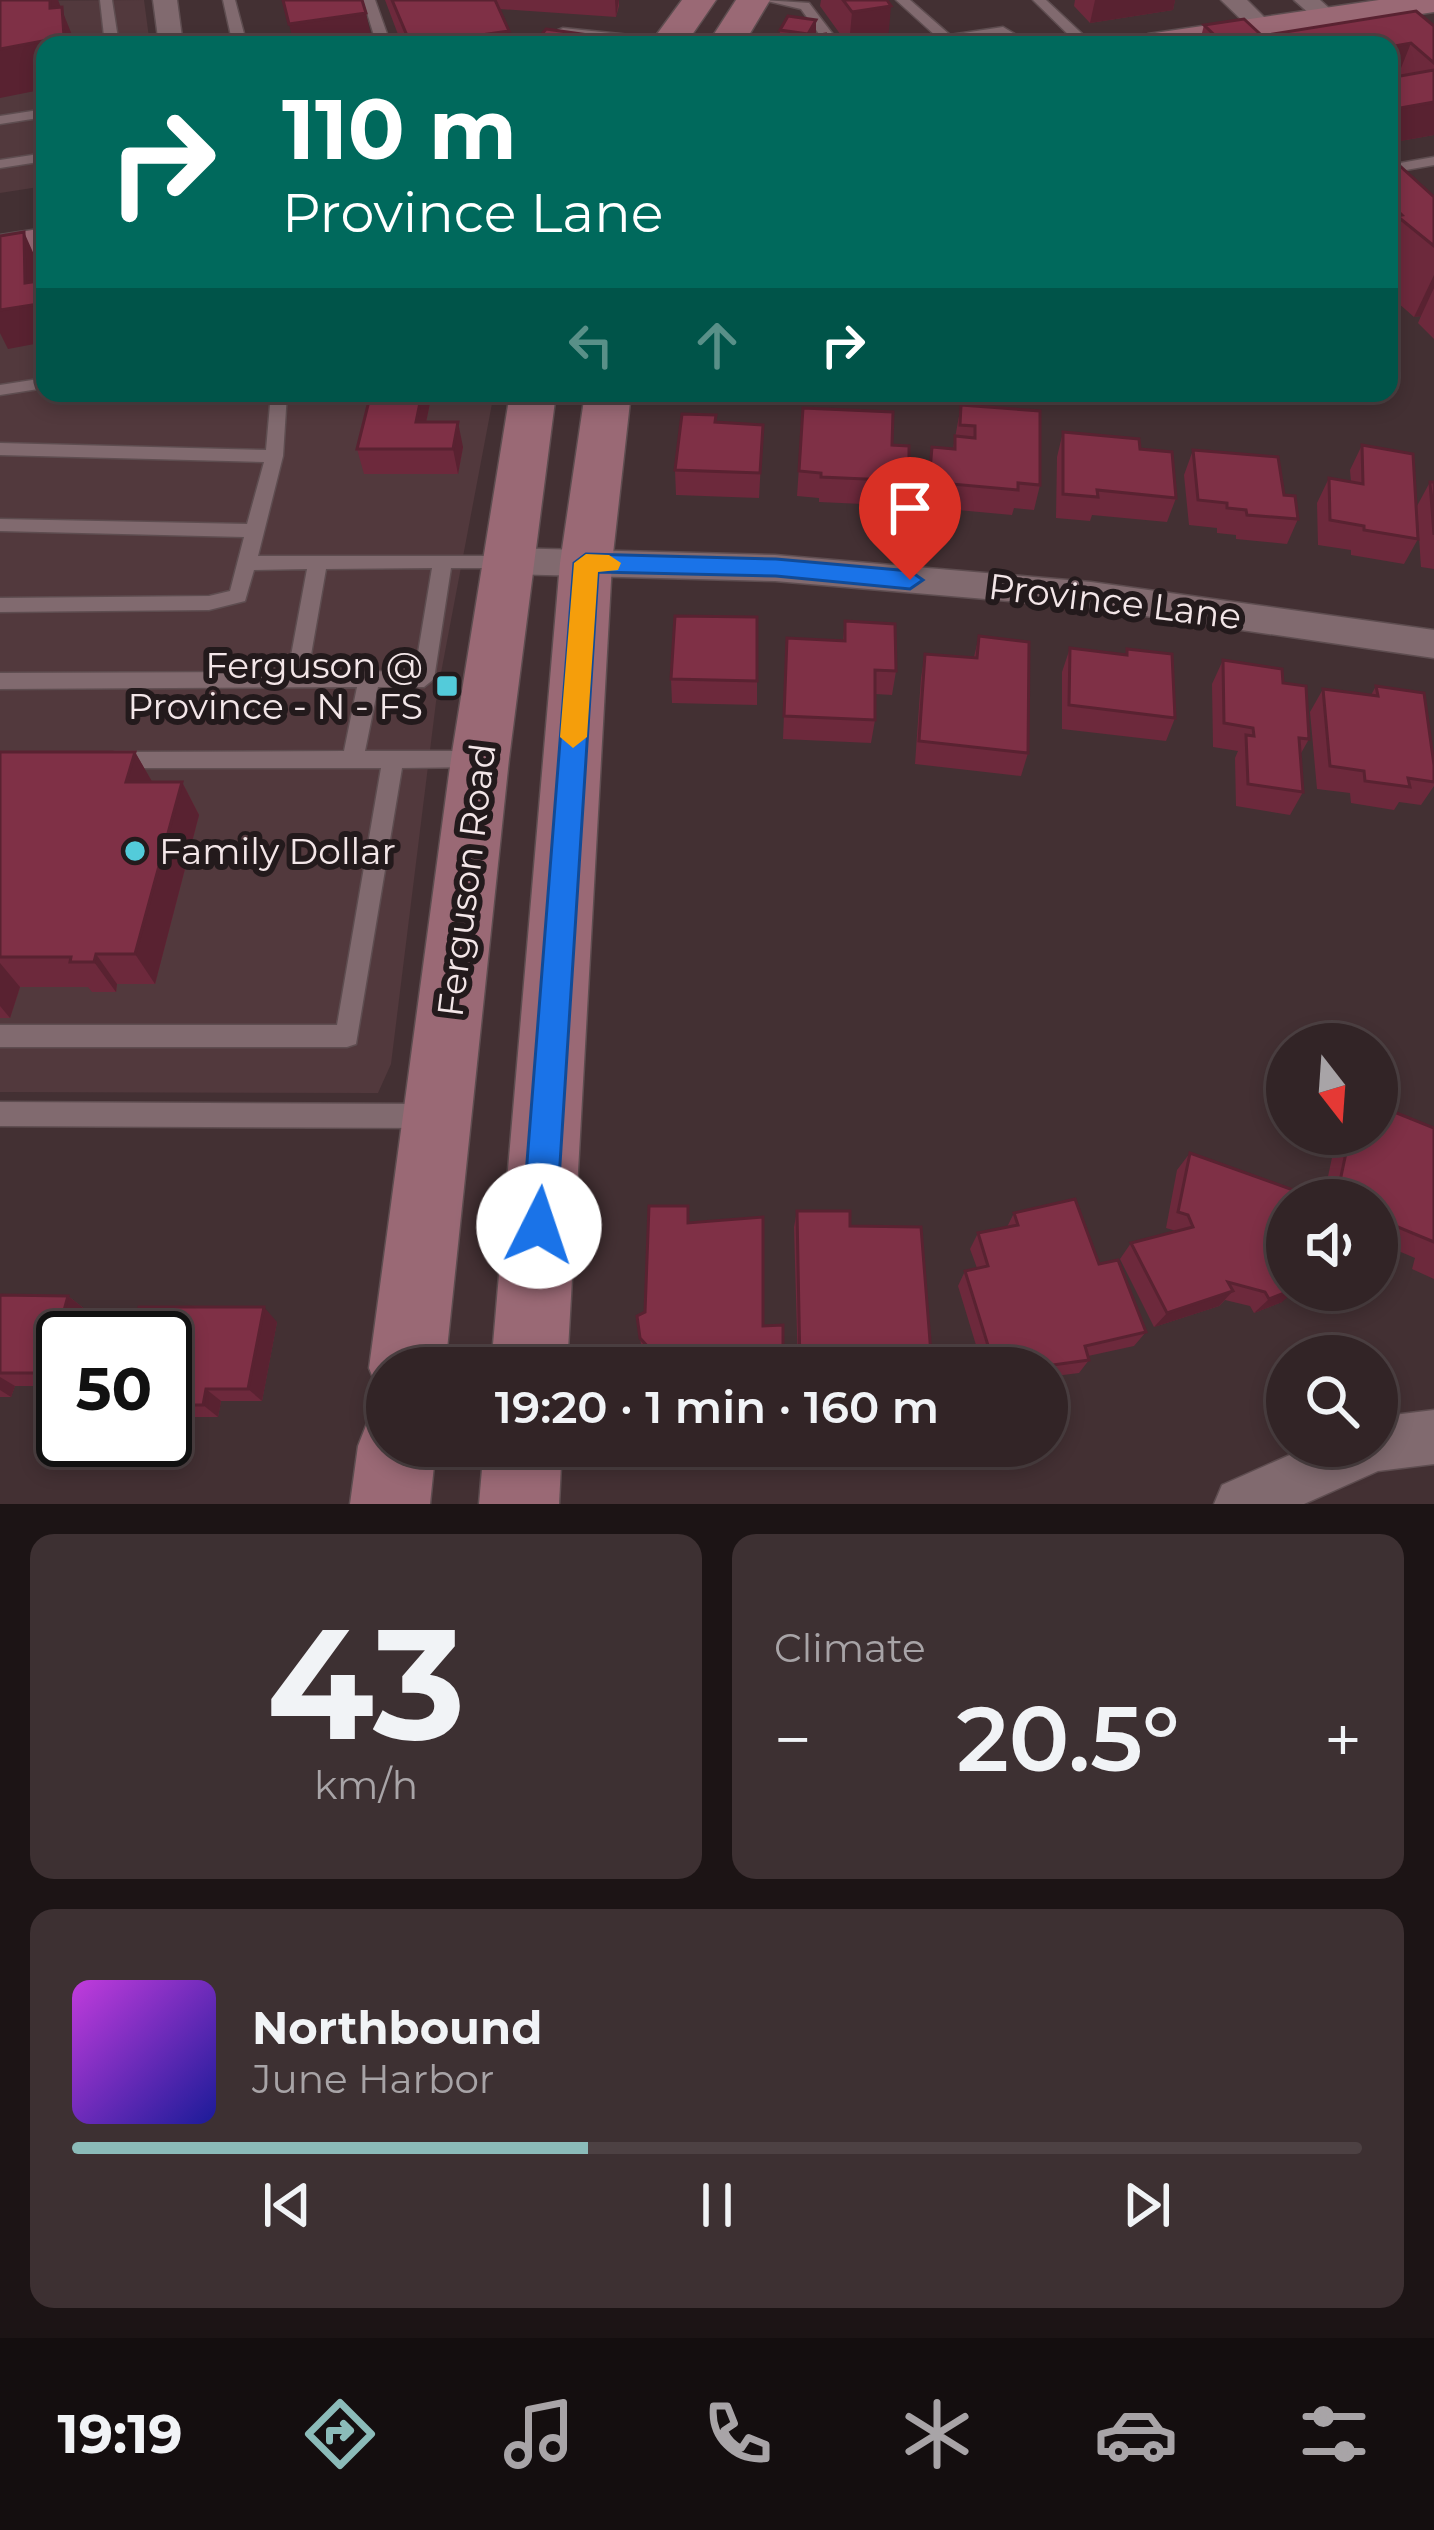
<!DOCTYPE html>
<meta charset="utf-8">
<style>
body{margin:0;font-family:Montserrat,sans-serif;background:#3d3032;color:#f1f3f6;height:100vh;display:flex;flex-direction:column;font-size:45px;white-space:nowrap}
*{box-sizing:border-box;margin:0}
p{font-size:39px;color:#a8a4a7}
.icon{flex:none;width:66px;height:66px;fill:none;stroke:currentColor;stroke-width:2;stroke-linecap:round;stroke-linejoin:round}
.map{position:relative;height:1504px;overflow:hidden}
.sheet{display:flex;flex-direction:column;gap:30px;padding:30px;background:#1c1415;flex:1}
.sheet>*{flex:none}
.guide{position:absolute;left:36px;top:36px;width:1362px;height:366px;border-radius:24px;box-shadow:0 6px 18px #0003,0 0 0 3px #4d4143;background:#00695c;color:#fff;overflow:hidden}
.needle{width:78px;rotate:163deg}
.buttons{position:absolute;left:1266px;top:1023px;display:grid;gap:24px}
.buttons a{display:grid;place-items:center;width:132px;height:132px;border-radius:50%;background:#322426;box-shadow:0 6px 18px #0003,0 0 0 3px #4d4143;font-size:60px}
.speed{position:absolute;left:36px;top:1311px;display:flex;gap:24px;font-size:60px;font-weight:700;text-align:center}
.speed>*{display:grid;place-content:center;width:156px;height:156px;border-radius:50%;background:#322426;box-shadow:0 6px 18px #0003,0 0 0 3px #4d4143;line-height:1}
.speed .limit{border:6px solid #111;border-radius:18px;background:#fff;color:#111}
.pin{position:absolute;display:grid;place-items:center;width:102px;height:102px;color:#fff;margin:-123px -51px;border-radius:50% 50% 50% 0;rotate:-45deg;box-shadow:0 0 12px #0007}
.pin .icon{rotate:45deg}
.me{position:absolute;width:132px;margin:-66px;rotate:4deg;stroke-linejoin:round;filter:drop-shadow(0 0 9px #0008)}
.turn{display:flex;align-items:center;gap:42px;height:252px;padding:0 48px;font-size:54px}
.turn .icon{width:156px;height:156px;stroke-width:2.5}
.turn b{display:block;font-size:84px;line-height:102px}
.lanes{display:flex;align-items:center;height:114px;padding:0 48px;background:#0003;justify-content:center;gap:60px;direction:ltr}
.lanes .off{opacity:.35}
.big{font-size:90px;font-weight:600;line-height:1.1}
.sheet .widget{flex:1;display:flex;flex-direction:column;justify-content:center;gap:18px;min-width:0;padding:0 42px;border-radius:24px;background:#3d3032}
.sheet .dial{align-items:center;gap:0}
.dial b{font-size:156px;line-height:1}
.song{display:flex;align-items:center;gap:36px}
.cover{width:144px;height:144px;border-radius:18px;background:linear-gradient(135deg,hsl(290 70% 55%),hsl(240 70% 35%))}
.played{height:12px;border-radius:6px;background:linear-gradient(90deg,#8bbbb9 40%,#4d4143 40%)}
.keys{display:flex;justify-content:space-around;direction:ltr}
.heat{display:flex;justify-content:space-between;align-items:center;font-size:66px;direction:ltr}
.sheet .tiles{flex:1;display:grid;gap:30px;grid-template-columns:1fr 1fr}
.widget:last-child{grid-column:span 2}
.trip{position:absolute;left:366px;top:1347px;width:702px;height:120px;border-radius:60px;background:#322426;box-shadow:0 6px 18px #0003,0 0 0 3px #4d4143;font-weight:600;line-height:120px;text-align:center}
.dock{display:flex;height:192px;justify-content:space-around;align-items:center;background:#140e0f;color:#a8a4a7}
.dock .icon{width:84px;height:84px}
.dock .selected{color:#8bbbb9}
.dock b{font-size:54px;color:#f1f3f6}
.map>svg:first-child{display:block}
.built{fill:#52393d}
.lines{fill:none;stroke-linecap:round;stroke-linejoin:round}
.lane-casing{stroke:#5e4d50;stroke-width:3}
.street-casing{stroke:#5e4d50;stroke-width:3}
.secondary-casing{stroke:#5e4d50;stroke-width:3}
.lane{fill:#816a6f;fill-rule:evenodd}
.street{fill:#816a6f;fill-rule:evenodd}
.secondary{fill:#9a6975;fill-rule:evenodd}
.wall{fill:#6d293c}
.shaded-wall{fill:#592231}
.building{fill:#7f3046;stroke:#592231;stroke-width:3}
.route{fill:#1a73e8;stroke:#114b97;stroke-width:3}
.slow{fill:#f59e0b}
.poi-dot{fill:#53cbda;stroke:#231a1c;stroke-width:4.5}
.labels{text-anchor:middle;stroke-width:12;stroke-linejoin:round;paint-order:stroke}
.street-label{font-size:36px;fill:#f3e6e8;stroke:#231a1c}
.poi-label{font-size:36px;fill:#f3e6e8;stroke:#231a1c;text-anchor:end}
</style>
<div class="map">
<svg width="1434" height="1504" viewBox="0 0 1434 1504">
<rect width="100%" height="100%" fill="#433033"/>
<g class="built">
<path d="M144 0 150 45H45V186L0 193V1Z"/>
<path d="M45 254V393H494L437 694 391 1064 378 1093 0 1092V262Z"/>
</g>
<g class="lines">
<defs>
<g id="lane">
<path d="M100 0H112L119 45H105Z"/>
<path d="M223 0H235L247 45H233Z"/>
<path d="M363 0H375L391 45H377Z"/>
<path d="M763 0 809 3 841 45H827L801 9Z"/>
<path d="M896 0H910L950 35 1003 27 1033 45H1017L1001 35 946 45Z"/>
<path d="M1033 0H1046L1094 45H1079Z"/>
<path d="M563 28 668 39 675 43C642 51 604 37 570 37 554 37 540 45 523 45Z"/>
<path d="M45 109V117L0 124V116Z"/>
<path d="M45 153V161L0 168V160Z"/>
<path d="M1434 157V165L1389 173V165Z"/>
<path d="M45 378V388L0 395V385Z"/>
<path d="M271 393H287L283 456 258 556H513L515 561 513 566 506 568H451L434 679 424 687H378L365 751H479L486 753 490 759 486 765 479 767 402 768 356 1044 347 1047H0V1025H337L381 768H115L108 766 104 760 108 754 115 752 344 751 357 687 0 689V673L288 672 307 569 254 570 245 601 209 610 0 612V598L209 596 230 591 244 537 0 531V519L247 524 264 462 0 455V443L266 450ZM432 568 415 671 308 672 326 569Z"/>
<path d="M0 1102 431 1104 440 1108 444 1116 440 1124 431 1128 0 1126Z"/>
</g>
<g id="street">
<path d="M153 0H177L183 45H159Z"/>
<path d="M1221 0H1247L1274 27 1254 32Z"/>
<path d="M1294 0H1320L1339 17 1319 22Z"/>
<path d="M506 548 775 555 1091 582 1434 630V658L1091 608 775 581 506 574 494 570 488 561 494 552Z"/>
<path d="M1434 1410V1464L1378 1471 1304 1504H1214L1222 1485 1310 1446H1377V1417Z"/>
</g>
<g id="secondary">
<path d="M682 0H716L685 45H649Z"/>
<path d="M736 0H770L743 45H707Z"/>
<path d="M1379 0H1434V12L1218 45H1130L1148 34Z"/>
<path d="M45 228V252L0 259V235Z"/>
<path d="M510 393H556L509 759 445 1368H387V1398L380 1395 369 1368 451 759Z"/>
<path d="M585 393H631L612 563 567 1368H491L560 563Z"/>
<path d="M387 1411V1446H436L430 1504H350L358 1446 369 1418Z"/>
<path d="M484 1446H562L559 1504H479Z"/>
</g>
</defs>
<use href="#lane" class="lane-casing"/>
<use href="#street" class="street-casing"/>
<use href="#secondary" class="secondary-casing"/>
<use href="#lane" class="lane"/>
<use href="#street" class="street"/>
<use href="#secondary" class="secondary"/>
</g>
<g class="wall">
<path d="M385 0H619V6L616 17 499 9 509 31 511 45H402Z"/>
<path d="M821 0H887L888 41 848 45 820 6Z"/>
<path d="M1075 0H1175L1173 10 1090 23 1074 6Z"/>
<path d="M816 20V32L813 36 833 45H795L779 42 780 30Z"/>
<path d="M1204 25 1266 40 1267 35 1434 26V135L1389 143V45H1199Z"/>
<path d="M1389 156 1434 197V339L1418 323 1421 316 1414 317 1389 295Z"/>
<path d="M432 393 426 422 463 447 458 474H364L357 449Z"/>
<path d="M1184 393H1240L1236 403 1184 398Z"/>
<path d="M961 405 1040 485 1034 510 1014 508 1012 515 925 507 932 447 953 449Z"/>
<path d="M803 408 892 445 909 481 906 506 819 502V498L797 496Z"/>
<path d="M716 423 763 425 759 498 676 495 675 470Z"/>
<path d="M1063 432 1140 449 1176 498 1167 522 1092 515 1090 521 1056 518 1057 457Z"/>
<path d="M1362 445 1418 539 1404 564 1351 555V550L1318 545 1317 503 1329 478 1351 482 1350 470Z"/>
<path d="M1193 450 1284 495 1298 519 1287 544 1236 539V535L1217 533V528L1189 525 1184 475Z"/>
<path d="M1430 482H1434V569L1421 567 1417 506Z"/>
<path d="M757 617V705L672 703 671 679Z"/>
<path d="M845 621 896 671 892 695 875 694V720L871 743 783 739 787 638 843 641Z"/>
<path d="M979 636 1028 753 1021 776 915 764 921 678 925 654 974 657Z"/>
<path d="M1070 648 1126 654 1127 649 1175 718 1166 741 1062 729V672Z"/>
<path d="M1223 660 1283 683 1309 739 1300 755 1303 792 1290 815 1236 806 1235 758 1238 751 1213 747 1212 684Z"/>
<path d="M1376 686 1434 765V786L1421 805 1399 802 1394 810 1351 803 1350 793 1317 789 1310 712 1323 689 1371 695Z"/>
<path d="M0 752H135L152 782H182L199 815 155 984H117L116 992H92L88 987H20L10 1018H0Z"/>
<path d="M1434 1128V1279L1412 1269 1415 1258 1377 1242V1200H1323L1337 1134H1377Z"/>
<path d="M1190 1153 1282 1302 1254 1313 1250 1306 1225 1300 1219 1306 1154 1327 1120 1259 1131 1243 1176 1231 1166 1228 1177 1170Z"/>
<path d="M688 1206 689 1222 763 1326 783 1368H657L642 1352 637 1316 645 1312Z"/>
<path d="M797 1211 850 1226 931 1354 925 1367 798 1368 794 1227Z"/>
<path d="M1014 1213 1099 1264 1146 1332 1134 1346 1088 1356 1089 1360 1079 1373 1047 1377V1368H983L958 1286 965 1271 977 1268 970 1249 978 1233 1007 1227Z"/>
<path d="M0 1295 68 1296 86 1310 79 1338H63V1386H15L11 1397H0Z"/>
<path d="M277 1322 262 1401H221L218 1417H165V1338Z"/>
</g>
<g class="shaded-wall">
<path d="M50 0H58L76 45H45V89L0 98V49L50 8Z"/>
<path d="M615 0H619L616 17Z"/>
<path d="M1095 0H1175L1173 10 1090 23Z"/>
<path d="M891 6 888 41 849 45 852 12Z"/>
<path d="M366 13 373 45H294L289 24Z"/>
<path d="M816 20V32L807 45 808 34Z"/>
<path d="M509 31 511 45H412Z"/>
<path d="M1411 43 1397 78 1389 80V47Z"/>
<path d="M1434 102V135L1389 143V110Z"/>
<path d="M24 232 40 268 41 303H45V342L8 349 0 333V310L25 283Z"/>
<path d="M1434 275V288L1421 316 1414 317Z"/>
<path d="M422 393H432L421 447 416 422Z"/>
<path d="M458 422 463 447 458 474 453 449Z"/>
<path d="M135 752 154 785 126 782Z"/>
<path d="M182 782 199 815 155 984 135 954Z"/>
<path d="M96 954 117 984 116 992 94 962Z"/>
<path d="M0 963 20 987 10 1018 0 1006Z"/>
<path d="M1292 1290H1296L1282 1302 1254 1313 1269 1299Z"/>
<path d="M1233 1291 1219 1306 1154 1327 1167 1313Z"/>
<path d="M68 1296 86 1310 79 1338H63V1383L47 1373Z"/>
<path d="M264 1307 277 1322 262 1401 248 1389Z"/>
<path d="M0 1377 15 1386 11 1397 0 1390Z"/>
<path d="M206 1389 221 1401 218 1417 203 1405Z"/>
</g>
<g class="building">
<path d="M0 0H50V8L62 7 64 37 0 49Z"/>
<path d="M283 0H362L366 13 289 24Z"/>
<path d="M392 0H495L509 31 411 45Z"/>
<path d="M843 0H887L891 6 852 12Z"/>
<path d="M1416 11 1434 26V63L1411 43 1389 47V45H1278L1267 35Z"/>
<path d="M788 16 816 20 808 34 780 30Z"/>
<path d="M1244 19 1272 45H1225L1204 25Z"/>
<path d="M546 29 595 36 589 45 534 44Z"/>
<path d="M826 34 833 45H800L796 39Z"/>
<path d="M1434 70V102L1389 110V78Z"/>
<path d="M1389 156 1434 197V246L1397 216 1402 215 1389 202Z"/>
<path d="M24 232 25 283 45 280V303L0 310V236Z"/>
<path d="M371 393H422L416 422H458L453 449H357Z"/>
<path d="M961 405 1040 411V485L1018 483V490L929 482 932 447 955 449V436L975 438V426L960 425Z"/>
<path d="M803 408 893 412 892 445 909 446V481L821 477V473L799 471Z"/>
<path d="M682 414 716 415 715 422 763 425 760 473 675 470Z"/>
<path d="M1063 432 1139 439 1140 449 1172 452 1176 498 1097 490 1098 497 1063 494Z"/>
<path d="M1362 445 1413 454 1418 539 1364 530V526L1330 520 1329 478 1363 484Z"/>
<path d="M1193 450 1278 457 1284 495 1295 496 1298 519 1247 515 1246 510 1227 508V503L1198 500Z"/>
<path d="M1430 482H1434V535Z"/>
<path d="M675 616 757 617V681L671 679Z"/>
<path d="M845 621 895 624 896 671 875 670V720L784 716 787 638 845 641Z"/>
<path d="M979 636 1029 642 1028 753 919 741 925 654 977 658Z"/>
<path d="M1070 648 1127 655V649L1172 654 1175 718 1069 705Z"/>
<path d="M1223 660 1282 669 1283 683 1306 686 1309 739 1299 738 1303 792 1248 784 1246 735 1254 736 1253 728 1224 723Z"/>
<path d="M1376 686 1424 693 1434 765V782L1408 778 1410 787 1365 781 1364 771 1330 766 1323 689 1378 696Z"/>
<path d="M0 752H135L126 782H182L135 954H96L94 962H70L71 957H0Z"/>
<path d="M1377 1105 1434 1128V1242L1391 1224 1390 1230 1377 1225V1200H1336L1350 1134H1377Z"/>
<path d="M1190 1153 1307 1195V1200H1287V1290H1292L1269 1299 1265 1292 1228 1282 1233 1291 1167 1313 1131 1243 1193 1227 1188 1215 1178 1212Z"/>
<path d="M1075 1199 1099 1264 1118 1260 1146 1332 1085 1346 1089 1360 1031 1368H995L965 1271 988 1266 978 1233 1018 1225 1014 1213Z"/>
<path d="M649 1206H688V1223L763 1217V1326L783 1325V1368H710V1359L657 1357 640 1338 637 1316 645 1312Z"/>
<path d="M797 1211H850V1226L921 1227 931 1354 876 1353 877 1368H800Z"/>
<path d="M0 1295 68 1296 47 1373H0Z"/>
<path d="M139 1307H264L248 1389H206L203 1405H165V1338H132Z"/>
</g>
<path class="route" d="M586 554 776 559 910 571 923 580 910 589 776 576 598 572 556 1226 551 1238 539 1243 527 1238 522 1226 574 563Z"/>
<path class="slow" d="M609 555 621 563 618 570 598 572 587 737 573 748 560 737 574 563 586 554Z"/>
<g class="poi-dot">
<rect x="435" y="674" width="24" height="24" rx="6"/>
<circle cx="135" cy="851" r="12"/>
</g>
<g class="labels">
<g class="street-label">
<text transform="translate(1115 601) rotate(7)" y="13">Province Lane</text>
<text transform="translate(466 880) rotate(-83)" y="13">Ferguson Road</text>
</g>
<g class="poi-label">
<text x="423" y="678">Ferguson @<tspan x="423" dy="41">Province - N - FS</tspan></text>
<text x="159" y="864" text-anchor="start">Family Dollar</text>
</g>
</g>
</svg>
<div class="buttons">
<a><svg class="needle" viewBox="-14 -14 28 28"><path d="M0-13l5 13h-10z" fill="#e53935"/><path d="M0 13l5-13h-10z" fill="#a8a4a7"/></svg></a>
<a><svg class="icon" aria-label="sound" viewBox="0 0 24 24"><path d="M4 9h4l5-4v14l-5-4H4zM17 9q2 3 0 6"/></svg></a>
<a><svg class="icon" aria-label="search" viewBox="0 0 24 24"><circle cx="10" cy="10" r="6"/><path d="M15 15l6 6"/></svg></a>
</div>
<div class="speed"><div class="limit">50</div></div>
<div class="pin" style="left:910px;top:580px;background:#d93025"><svg class="icon" aria-label="arrive" viewBox="0 0 24 24"><path d="M6 21V4h12l-3 4 3 4H6"/></svg></div>
<svg class="me" style="left:539px;top:1226px" viewBox="-20 -20 40 40"><circle r="19" fill="#fff"/><path d="M0-13L10 11 0 6-10 11z" fill="#1a73e8"/></svg>
<div class="trip">19:20 · 1 min · 160 m</div>
<div class="guide">
<div class="turn"><svg class="icon" aria-label="right" viewBox="0 0 24 24"><path d="M7 20v-9h11M14 6l5 5-5 5"/></svg><div><b>110 m</b>Province Lane</div></div>
<div class="lanes"><svg class="icon off" aria-label="left" viewBox="0 0 24 24"><path d="M17 20v-9H6M10 6l-5 5 5 5"/></svg><svg class="icon off" aria-label="ahead" viewBox="0 0 24 24"><path d="M12 20V5M6 11l6-6 6 6"/></svg><svg class="icon" aria-label="right" viewBox="0 0 24 24"><path d="M7 20v-9h11M14 6l5 5-5 5"/></svg></div>
</div>
</div>
<section class="sheet">
<div class="tiles">
<div class="widget dial"><b>43</b><p>km/h</p></div>
<div class="widget"><p>Climate</p>
<div class="heat"><a>−</a><b class="big">20.5°</b><a>+</a></div>
</div>
<div class="widget">
<div class="song"><i class="cover"></i><div><b>Northbound</b><p>June Harbor</p></div></div>
<div class="played"></div>
<div class="keys"><svg class="icon" aria-label="previous" viewBox="0 0 24 24"><path d="M18 5L8 12l10 7zM5 5v14"/></svg><svg class="icon" aria-label="pause" viewBox="0 0 24 24"><path d="M8 5v14M16 5v14"/></svg><svg class="icon" aria-label="next" viewBox="0 0 24 24"><path d="M6 5l10 7-10 7zM19 5v14"/></svg></div>
</div>
</div>
</section>
<nav class="dock">
<b>19:19</b>
<svg class="icon selected" aria-label="directions" viewBox="0 0 24 24"><path d="M12 3l9 9-9 9-9-9zM9 14v-3h6M13 9l2 2-2 2"/></svg>
<svg class="icon" aria-label="music" viewBox="0 0 24 24"><path d="M9 18V5l10-2v13"/><circle cx="6" cy="18" r="3"/><circle cx="16" cy="16" r="3"/></svg>
<svg class="icon" aria-label="phone" viewBox="0 0 24 24"><path d="M5 4h4l2 5-3 2q2 4 5 5l2-3 5 2v4C11 20 4 13 5 4z"/></svg>
<svg class="icon" aria-label="climate" viewBox="0 0 24 24"><path d="M12 3v18M4 7l16 10M4 17L20 7"/></svg>
<svg class="icon" aria-label="car" viewBox="0 0 24 24"><path d="M5 17H2v-5l4-1 3-4h7l3 4 3 1v5h-3M9 17h6M6 11h13"/><circle cx="7" cy="17" r="2"/><circle cx="17" cy="17" r="2"/></svg>
<svg class="icon" aria-label="filters" viewBox="0 0 24 24"><path d="M4 7h16M4 17h16"/><circle cx="9" cy="7" r="2"/><circle cx="15" cy="17" r="2"/></svg>
</nav>
